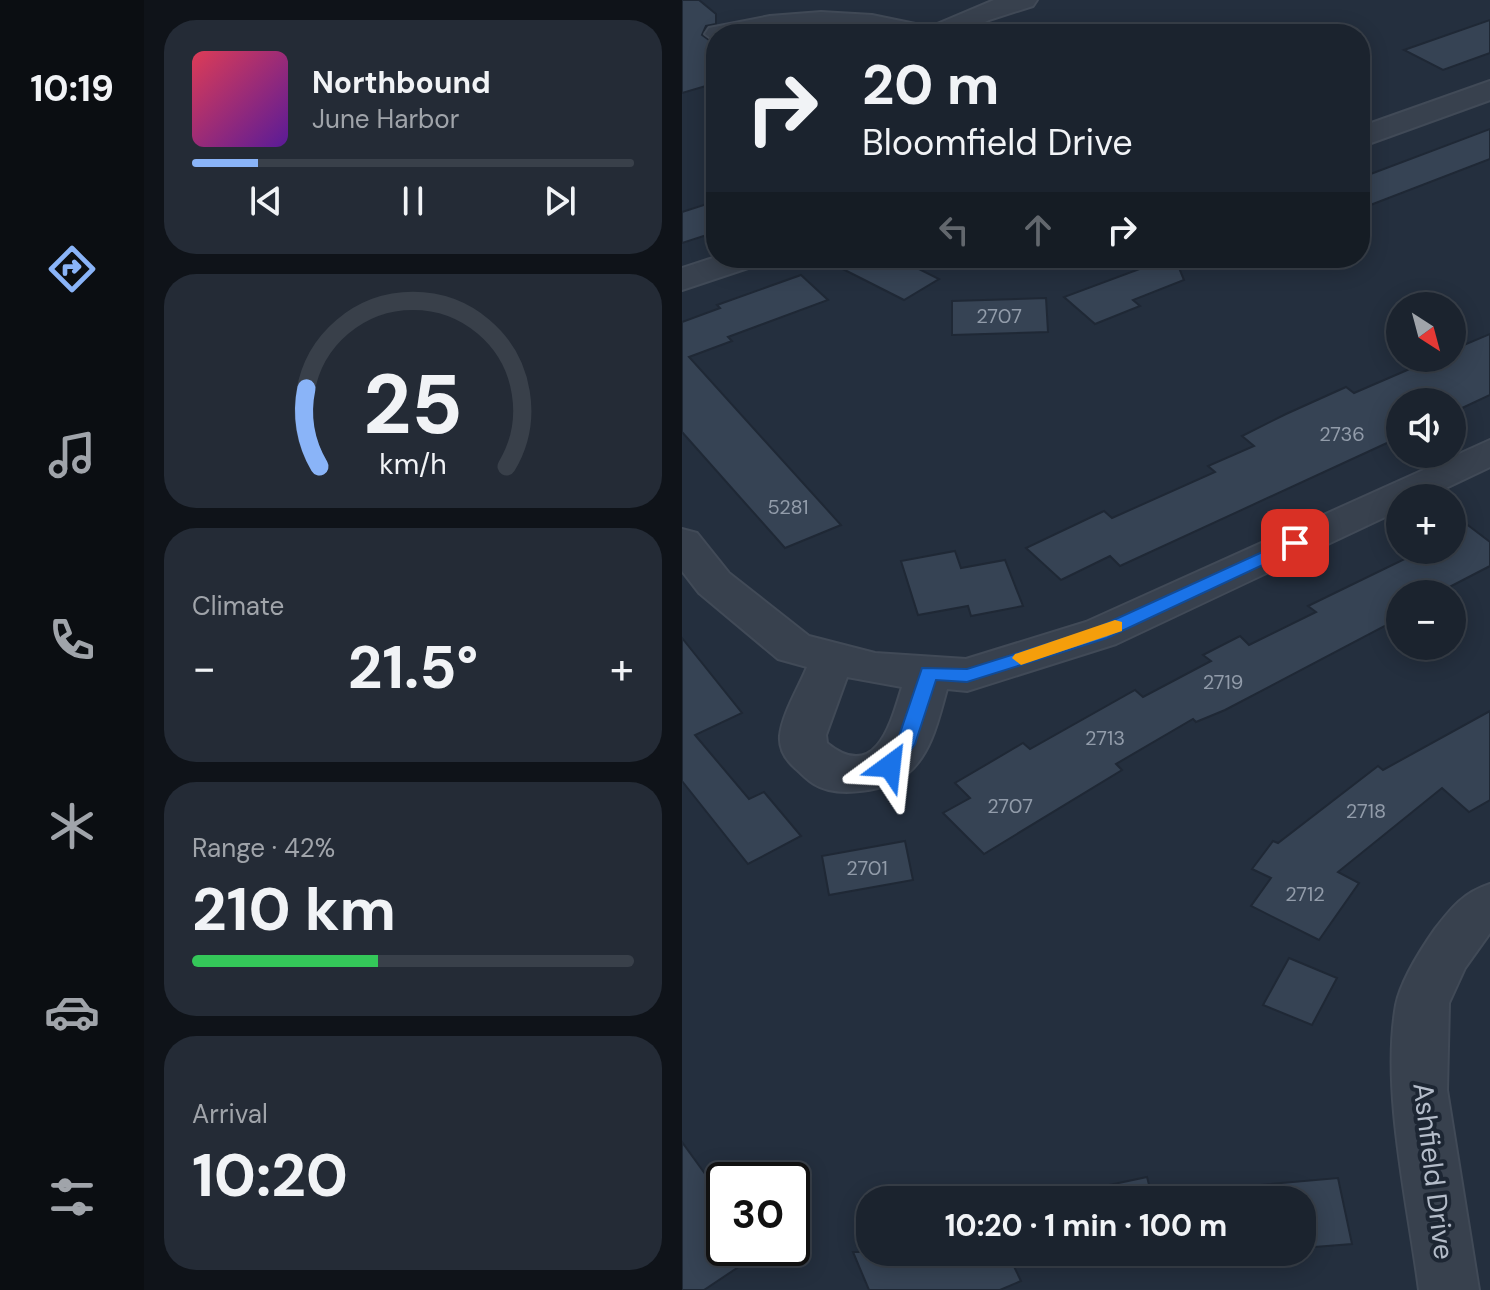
<!DOCTYPE html>
<meta charset="utf-8">
<style>
body{margin:0;font-family:"DM Sans",sans-serif;background:#242b36;color:#f1f3f6;height:100vh;display:flex;flex-direction:column;font-size:30px;white-space:nowrap}
*{box-sizing:border-box;margin:0}
p{font-size:26px;color:#a0a4aa}
.icon{flex:none;width:44px;height:44px;fill:none;stroke:currentColor;stroke-width:2;stroke-linecap:round;stroke-linejoin:round}
.map{position:relative;flex:1;overflow:hidden}
.drawer{display:flex;flex-direction:column;gap:20px;padding:20px;background:#0f1319;width:538px}
.drawer>*{flex:none}
.hud{position:absolute;left:24px;top:24px;width:664px;height:244px;border-radius:32px;box-shadow:0 4px 20px #0003,0 0 0 2px #39404a;background:#1b232e;color:#f1f3f6;overflow:hidden}
.needle{width:52px;rotate:144deg}
.buttons{position:absolute;left:704px;top:292px;display:grid;gap:16px}
.buttons a{display:grid;place-items:center;width:80px;height:80px;border-radius:50%;background:#1b232e;box-shadow:0 4px 20px #0003,0 0 0 2px #39404a;font-size:40px}
.speed{position:absolute;left:24px;top:1162px;display:flex;gap:16px;font-size:40px;font-weight:700;text-align:center}
.speed>*{display:grid;place-content:center;width:104px;height:104px;border-radius:50%;background:#1b232e;box-shadow:0 4px 20px #0003,0 0 0 2px #39404a;line-height:1}
.speed .limit{border:4px solid #111;border-radius:12px;background:#fff;color:#111}
.pin{position:absolute;display:grid;place-items:center;width:68px;height:68px;color:#fff;margin:-34px;border-radius:16px;box-shadow:0 4px 12px #0006}
.me{position:absolute;width:88px;margin:-44px;rotate:30deg;stroke-linejoin:round;filter:drop-shadow(0 0 6px #0008)}
.turn{display:flex;align-items:center;gap:28px;height:168px;padding:0 24px;font-size:36px}
.turn .icon{width:104px;height:104px;stroke-width:2.5}
.turn b{display:block;font-size:56px;line-height:68px}
.lanes{display:flex;align-items:center;height:76px;padding:0 24px;background:#0003;justify-content:center;gap:40px;direction:ltr}
.lanes .off{opacity:.35}
.big{font-size:60px;font-weight:700;line-height:1.1}
.drawer .card{flex:1;display:flex;flex-direction:column;justify-content:center;gap:12px;min-width:0;padding:0 28px;border-radius:32px;background:#242b36}
.drawer .dial{align-items:center;gap:0}
.dial svg{height:208px;overflow:visible;fill:none;stroke:#39404a;stroke-width:7;stroke-linecap:round;text-anchor:middle}
.dial text{fill:#f1f3f6;stroke:none}
.song{display:flex;align-items:center;gap:24px}
.cover{width:96px;height:96px;border-radius:12px;background:linear-gradient(135deg,hsl(350 70% 55%),hsl(270 70% 35%))}
.played{height:8px;border-radius:4px;background:linear-gradient(90deg,#8ab4f8 15%,#39404a 15%)}
.keys{display:flex;justify-content:space-around;direction:ltr}
.heat{display:flex;justify-content:space-between;align-items:center;font-size:44px;direction:ltr}
.charge{height:12px;border-radius:6px;background:linear-gradient(90deg,#34c759 42%,#39404a 0)}
.trip{position:absolute;left:174px;top:1186px;width:460px;height:80px;border-radius:32px;background:#1b232e;box-shadow:0 4px 20px #0003,0 0 0 2px #39404a;font-weight:700;line-height:80px;text-align:center}
main{display:flex;flex:1;min-height:0}
.menu{display:flex;flex-direction:column;width:144px;justify-content:space-around;align-items:center;background:#0b0e12;color:#a0a4aa}
.menu .icon{width:56px;height:56px}
.menu .active{color:#8ab4f8}
.menu b{font-size:36px;color:#f1f3f6}
.map>svg:first-child{display:block}
.building{fill:#364354;stroke:#1f2835;stroke-width:2}
.lines{fill:none;stroke-linecap:round;stroke-linejoin:round}
.minor-casing{stroke:#414a57;stroke-width:4}
.minor{fill:#38414e;fill-rule:evenodd}
.route{fill:#1a73e8;stroke:#114b97;stroke-width:2}
.slow{fill:#f59e0b}
.labels{text-anchor:middle;stroke-width:8;stroke-linejoin:round;paint-order:stroke}
.number-label{font-size:20px;fill:#929caa}
.near-street-label{font-size:28px;fill:#b4bcc9;stroke:#1d2633}
</style>
<main>
<nav class="menu">
<b>10:19</b>
<svg class="icon active" aria-label="directions" viewBox="0 0 24 24"><path d="M12 3l9 9-9 9-9-9zM9 14v-3h6M13 9l2 2-2 2"/></svg>
<svg class="icon" aria-label="music" viewBox="0 0 24 24"><path d="M9 18V5l10-2v13"/><circle cx="6" cy="18" r="3"/><circle cx="16" cy="16" r="3"/></svg>
<svg class="icon" aria-label="phone" viewBox="0 0 24 24"><path d="M5 4h4l2 5-3 2q2 4 5 5l2-3 5 2v4C11 20 4 13 5 4z"/></svg>
<svg class="icon" aria-label="climate" viewBox="0 0 24 24"><path d="M12 3v18M4 7l16 10M4 17L20 7"/></svg>
<svg class="icon" aria-label="car" viewBox="0 0 24 24"><path d="M5 17H2v-5l4-1 3-4h7l3 4 3 1v5h-3M9 17h6M6 11h13"/><circle cx="7" cy="17" r="2"/><circle cx="17" cy="17" r="2"/></svg>
<svg class="icon" aria-label="filters" viewBox="0 0 24 24"><path d="M4 7h16M4 17h16"/><circle cx="9" cy="7" r="2"/><circle cx="15" cy="17" r="2"/></svg>
</nav>
<section class="drawer">
<div class="card">
<div class="song"><i class="cover"></i><div><b>Northbound</b><p>June Harbor</p></div></div>
<div class="played"></div>
<div class="keys"><svg class="icon" aria-label="previous" viewBox="0 0 24 24"><path d="M18 5L8 12l10 7zM5 5v14"/></svg><svg class="icon" aria-label="pause" viewBox="0 0 24 24"><path d="M8 5v14M16 5v14"/></svg><svg class="icon" aria-label="next" viewBox="0 0 24 24"><path d="M6 5l10 7-10 7zM19 5v14"/></svg></div>
</div>
<div class="card dial"><svg viewBox="0 0 100 80">
<path d="M14 69A42 42 0 1 1 86 69"/>
<path d="M14 69A42 42 0 0 1 9 39" stroke="#8ab4f8"/>
<text x="50" y="56" font-size="32" font-weight="700">25</text>
<text x="50" y="72" font-size="11">km/h</text>
</svg></div>
<div class="card"><p>Climate</p>
<div class="heat"><a>−</a><b class="big">21.5°</b><a>+</a></div>
</div>
<div class="card"><p>Range · 42%</p><b class="big">210 km</b><div class="charge"></div></div>
<div class="card"><p>Arrival</p><b class="big">10:20</b></div>
</section>
<div class="map">
<svg width="808" height="1290" viewBox="0 0 808 1290">
<rect width="100%" height="100%" fill="#242f3e"/>
<g class="building">
<path d="M0 0H17L34 14V24L24 26 20 35 34 45V83L0 93Z"/>
<path d="M808 20V53L761 70 722 50Z"/>
<path d="M808 129V159L678 209V178Z"/>
<path d="M34 201V232L0 243V212Z"/>
<path d="M139 258H215L257 279 222 300Z"/>
<path d="M487 258H493L502 280 451 300 458 306 413 324 382 297Z"/>
<path d="M119 275 146 300 46 337 50 341 7 357 159 525 103 548 0 432V322L38 308 35 305Z"/>
<path d="M364 298 366 332 270 335V301Z"/>
<path d="M808 334V395L778 409 765 400 718 402V437L438 566 428 556 379 580 344 548 422 511 430 518 533 472 526 466 572 446 560 436 604 414 664 387 672 393 753 358H770V350Z"/>
<path d="M770 513 808 542V566L754 594H718V618L543 710 514 722 511 719 434 764 440 770 302 854 261 813 288 798 273 783 341 743 348 749 453 690 461 697 529 661 521 655 558 636 567 645 634 612 626 606 741 550H770Z"/>
<path d="M273 551 279 568 323 560 341 606 289 616 286 606 236 615 219 561Z"/>
<path d="M0 638 60 713 13 735 67 799 82 792 119 836 66 864 0 781Z"/>
<path d="M808 711V800L787 812 760 788 656 872 677 883 637 940 569 906 589 878 570 869 591 841 596 843 696 766 701 770Z"/>
<path d="M223 841 231 880 147 895 140 856Z"/>
<path d="M607 958 655 978 630 1025 581 1005Z"/>
<path d="M0 1142 42 1200V1248H85L22 1290H0Z"/>
<path d="M465 1177 471 1200 366 1198Z"/>
<path d="M656 1178 670 1244 620 1248V1200H558L556 1187Z"/>
<path d="M171 1252H325L339 1281 318 1290H187Z"/>
</g>
<g class="lines">
<defs>
<g id="minor">
<path d="M312 0H355L351 6 307 20 279 34 139 29 34 34V42L23 34 27 28 88 16 139 12 190 15 248 27Z"/>
<path d="M808 81V100L678 147V127Z"/>
<path d="M34 257 80 258 75 265 0 290V268Z"/>
<path d="M808 440V467L743 498H718V510L434 644 285 691 265 689C257 717 250 753 226 773 206 791 156 799 132 784 125 780 119 773 113 768 104 760 97 749 98 736 100 714 117 687 125 667L96 659 17 593 0 571V529L15 533 47 573 127 636 193 653 284 659 404 622ZM165 677 220 687C209 723 194 783 145 743L144 735Z"/>
<path d="M808 884V933L783 968 767 1003 765 1090 797 1290H737C726 1204 699 1090 714 1005 719 981 739 949 753 929 770 907 781 893 808 884Z"/>
</g>
</defs>
<use href="#minor" class="minor-casing"/>
<use href="#minor" class="minor"/>
</g>
<path class="route" d="M613 537 619 539V547L425 638 285 682 254 680 233 744 214 771H201L198 766 215 742 240 668 285 669 412 629Z"/>
<path class="slow" d="M433 620 440 622V631L339 665 330 658 333 654Z"/>
<g class="labels">
<g class="number-label">
<text x="317" y="323">2707</text>
<text x="660" y="441">2736</text>
<text x="106" y="514">5281</text>
<text x="541" y="689">2719</text>
<text x="423" y="745">2713</text>
<text x="328" y="813">2707</text>
<text x="684" y="818">2718</text>
<text x="185" y="875">2701</text>
<text x="623" y="901">2712</text>
</g>
<g class="near-street-label">
<text transform="translate(752 1171) rotate(83)" y="10">Ashfield Drive</text>
</g>
</g>
</svg>
<div class="buttons">
<a><svg class="needle" viewBox="-14 -14 28 28"><path d="M0-13l5 13h-10z" fill="#e53935"/><path d="M0 13l5-13h-10z" fill="#a0a4aa"/></svg></a>
<a><svg class="icon" aria-label="sound" viewBox="0 0 24 24"><path d="M4 9h4l5-4v14l-5-4H4zM17 9q2 3 0 6"/></svg></a>
<a>+</a>
<a>−</a>
</div>
<div class="speed"><div class="limit">30</div></div>
<div class="pin" style="left:613px;top:543px;background:#d93025"><svg class="icon" aria-label="arrive" viewBox="0 0 24 24"><path d="M6 21V4h12l-3 4 3 4H6"/></svg></div>
<svg class="me" style="left:208px;top:766px" viewBox="-20 -20 40 40"><path d="M0-17L14 15 0 8-14 15z" fill="#1a73e8" stroke="#fff" stroke-width="4"/></svg>
<div class="trip">10:20 · 1 min · 100 m</div>
<div class="hud">
<div class="turn"><svg class="icon" aria-label="right" viewBox="0 0 24 24"><path d="M7 20v-9h11M14 6l5 5-5 5"/></svg><div><b>20 m</b>Bloomfield Drive</div></div>
<div class="lanes"><svg class="icon off" aria-label="left" viewBox="0 0 24 24"><path d="M17 20v-9H6M10 6l-5 5 5 5"/></svg><svg class="icon off" aria-label="ahead" viewBox="0 0 24 24"><path d="M12 20V5M6 11l6-6 6 6"/></svg><svg class="icon" aria-label="right" viewBox="0 0 24 24"><path d="M7 20v-9h11M14 6l5 5-5 5"/></svg></div>
</div>
</div>
</main>
